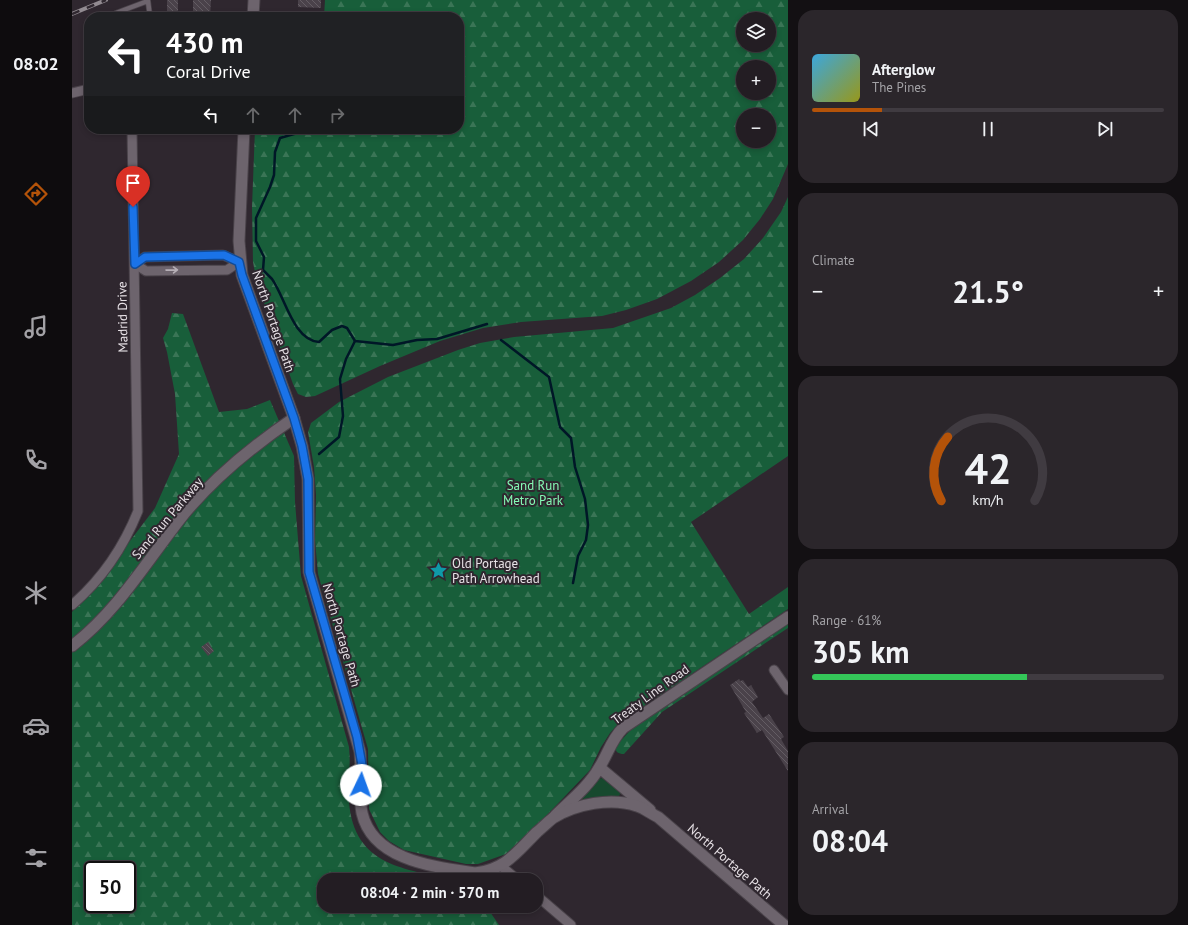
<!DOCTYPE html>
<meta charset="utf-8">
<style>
body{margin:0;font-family:"PT Sans",sans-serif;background:#2b262b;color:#f1f3f6;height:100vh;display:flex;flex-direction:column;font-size:15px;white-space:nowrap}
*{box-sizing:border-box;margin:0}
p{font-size:13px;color:#a3a2a6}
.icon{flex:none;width:22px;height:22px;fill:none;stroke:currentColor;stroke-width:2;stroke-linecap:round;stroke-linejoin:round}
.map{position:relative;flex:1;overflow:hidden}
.drawer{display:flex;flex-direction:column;gap:10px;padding:10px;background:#131013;width:400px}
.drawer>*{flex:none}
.top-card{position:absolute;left:12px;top:12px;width:380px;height:122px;border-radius:16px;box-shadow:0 2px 6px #0003,0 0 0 1px #403b41;background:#202124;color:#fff;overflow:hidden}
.fabs{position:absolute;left:664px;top:12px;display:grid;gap:8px}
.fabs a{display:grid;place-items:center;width:40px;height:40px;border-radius:50%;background:#231d23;box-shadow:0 2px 6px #0003,0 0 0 1px #403b41;font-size:20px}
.speed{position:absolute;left:12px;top:861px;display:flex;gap:8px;font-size:20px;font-weight:700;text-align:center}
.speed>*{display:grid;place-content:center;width:52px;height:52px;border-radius:50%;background:#231d23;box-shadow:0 2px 6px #0003,0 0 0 1px #403b41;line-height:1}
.speed .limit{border:2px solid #111;border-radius:6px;background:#fff;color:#111}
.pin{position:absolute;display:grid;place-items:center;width:34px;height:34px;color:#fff;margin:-41px -17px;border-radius:50% 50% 50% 0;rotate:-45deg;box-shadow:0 0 4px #0007}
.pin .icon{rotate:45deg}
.me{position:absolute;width:44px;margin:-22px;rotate:3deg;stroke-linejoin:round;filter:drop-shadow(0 0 3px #0008)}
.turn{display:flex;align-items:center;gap:14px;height:84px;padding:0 16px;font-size:18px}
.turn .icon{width:52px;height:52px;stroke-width:2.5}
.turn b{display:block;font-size:28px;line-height:34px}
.lanes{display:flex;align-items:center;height:38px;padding:0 16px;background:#0003;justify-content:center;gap:20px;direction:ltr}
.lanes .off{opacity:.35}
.big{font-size:30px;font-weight:600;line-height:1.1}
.drawer .widget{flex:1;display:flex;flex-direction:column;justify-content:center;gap:6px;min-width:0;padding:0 14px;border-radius:16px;background:#2b262b}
.drawer .dial{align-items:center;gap:0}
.dial svg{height:104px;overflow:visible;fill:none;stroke:#403b41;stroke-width:7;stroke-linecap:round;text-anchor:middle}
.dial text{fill:#f1f3f6;stroke:none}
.song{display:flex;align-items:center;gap:12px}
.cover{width:48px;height:48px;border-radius:6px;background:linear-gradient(135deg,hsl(200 70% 55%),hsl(60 70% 35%))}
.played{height:4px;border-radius:2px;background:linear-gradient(90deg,#b45309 20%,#403b41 20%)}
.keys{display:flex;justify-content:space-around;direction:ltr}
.heat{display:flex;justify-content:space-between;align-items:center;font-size:22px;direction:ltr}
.charge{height:6px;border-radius:3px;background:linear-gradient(90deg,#34c759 61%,#403b41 0)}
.trip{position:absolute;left:245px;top:873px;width:226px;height:40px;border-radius:16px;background:#231d23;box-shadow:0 2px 6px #0003,0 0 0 1px #403b41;font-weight:600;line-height:40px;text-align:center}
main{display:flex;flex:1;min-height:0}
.tab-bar{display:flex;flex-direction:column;width:72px;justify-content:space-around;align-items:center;background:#0e0c0e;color:#a3a2a6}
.tab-bar .icon{width:28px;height:28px}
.tab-bar .on{color:#b45309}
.tab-bar b{font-size:18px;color:#f1f3f6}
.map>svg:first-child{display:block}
.green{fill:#17492e}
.forest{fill:url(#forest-firs);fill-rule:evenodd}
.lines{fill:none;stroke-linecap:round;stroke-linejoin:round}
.stream{stroke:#001727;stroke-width:2.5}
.building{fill:url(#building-back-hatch)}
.service-casing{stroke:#494249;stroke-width:6}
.minor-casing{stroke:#494249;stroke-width:11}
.tertiary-casing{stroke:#494249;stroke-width:13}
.secondary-casing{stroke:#494249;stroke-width:13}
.service{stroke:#6d646d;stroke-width:4.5}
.minor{stroke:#6d646d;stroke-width:9}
.tertiary{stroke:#6d646d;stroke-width:11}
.secondary{stroke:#6d646d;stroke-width:11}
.rail-casing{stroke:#928b91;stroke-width:4}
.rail{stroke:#2f272f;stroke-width:2.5;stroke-dasharray:8;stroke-linecap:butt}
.oneway{stroke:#b6afb6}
.route-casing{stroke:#114b97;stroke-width:10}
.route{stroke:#1a73e8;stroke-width:7}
.labels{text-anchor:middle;stroke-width:4;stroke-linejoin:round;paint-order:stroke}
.street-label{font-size:13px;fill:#e7e1e6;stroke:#2f272f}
.park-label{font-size:13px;fill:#85fab5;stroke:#2f272f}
.poi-label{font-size:13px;fill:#e7e1e6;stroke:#2f272f;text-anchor:start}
</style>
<main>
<nav class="tab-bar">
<b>08:02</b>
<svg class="icon on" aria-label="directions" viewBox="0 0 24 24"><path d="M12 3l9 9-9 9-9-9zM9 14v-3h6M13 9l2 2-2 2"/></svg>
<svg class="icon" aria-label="music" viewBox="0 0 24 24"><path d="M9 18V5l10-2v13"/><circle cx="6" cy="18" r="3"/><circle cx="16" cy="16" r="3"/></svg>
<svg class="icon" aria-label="phone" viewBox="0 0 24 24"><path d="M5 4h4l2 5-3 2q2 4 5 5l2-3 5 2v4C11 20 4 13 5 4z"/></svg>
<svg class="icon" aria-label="climate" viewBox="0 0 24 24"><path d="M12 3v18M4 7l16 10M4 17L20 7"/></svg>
<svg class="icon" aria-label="car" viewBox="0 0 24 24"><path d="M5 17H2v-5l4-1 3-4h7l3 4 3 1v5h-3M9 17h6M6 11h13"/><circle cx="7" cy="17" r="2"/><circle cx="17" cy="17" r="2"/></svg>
<svg class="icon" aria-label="filters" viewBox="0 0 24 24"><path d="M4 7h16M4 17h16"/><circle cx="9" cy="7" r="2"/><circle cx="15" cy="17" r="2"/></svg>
</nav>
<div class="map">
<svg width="716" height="925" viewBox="0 0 716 925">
<defs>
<pattern id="forest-firs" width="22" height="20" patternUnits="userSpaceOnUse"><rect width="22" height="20" fill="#185e3a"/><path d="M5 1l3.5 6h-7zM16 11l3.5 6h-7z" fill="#3a7556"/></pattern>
<pattern id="building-back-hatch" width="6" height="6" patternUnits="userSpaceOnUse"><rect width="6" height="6" fill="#4a424a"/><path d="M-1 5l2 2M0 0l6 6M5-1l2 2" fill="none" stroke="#645d64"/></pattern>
</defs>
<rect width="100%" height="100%" fill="#2f272f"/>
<path class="green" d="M530 778C537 780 544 786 549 793L546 797 511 799 509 797 525 779Z"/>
<g class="forest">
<path d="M253 0H716V164L701 199 688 219 671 240 647 262 619 281 585 299 554 310 530 316 449 322 411 328 368 341 308 366 243 396 234 397 226 394 221 384 185 283 181 262 180 207 183 129H387V17H252ZM671 19H697V45H671ZM671 67H697V93H671ZM671 115H697V141H671Z"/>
<path d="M716 197V456L619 522 677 614 716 587V609L548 722 538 733 529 747 518 770 473 817 434 854 406 864H394L332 850 317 841 308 832 297 809 296 749 246 574 243 540 244 495 242 467 236 432 239 423 267 402 316 377 386 350 408 343 442 337 541 328 599 308 623 295 648 278 672 259 691 238 709 212Z"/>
<path d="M100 313 111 314 147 412 175 409 198 400 222 456 223 502 229 576 277 747C279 766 276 784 277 802 282 866 333 869 383 880H252V906H414L427 925H0V612L39 566 83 508 107 454 103 394 95 352 91 338 96 329ZM21 870H55V904H21Z"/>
<path d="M716 623V628L590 712 552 754C546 754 544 752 543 747L565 723Z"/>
</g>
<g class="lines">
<g class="stream">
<path d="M226 129 229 132 208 138 203 152 202 175 198 187 184 218V241L192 257 191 270C194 273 197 276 200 279 213 297 221 340 247 342L260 330 270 326 275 328 283 341 321 345 345 340 365 339 415 324"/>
<path d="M429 340 477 377 488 427 499 438 503 467 513 499 516 525 514 540 506 556 501 583"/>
<path d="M247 454 267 437 271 416 268 379 274 359 283 341"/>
</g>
</g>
<g class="building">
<rect x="95" y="0" width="11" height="17"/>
<path d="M121 0H139L138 17H121Z"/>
<path d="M226 0H249V8L226 7Z"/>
<path d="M136 642 142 651 136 656 129 647Z"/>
<path d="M667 679 668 681 671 680 676 687 679 685 686 697 680 702 691 718 697 714 712 737 709 739 716 751V771L690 730 685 733 672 713 674 712 658 685Z"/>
</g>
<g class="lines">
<defs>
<path id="service" d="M46 17 44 13 76 1 78 17"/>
<g id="minor">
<path d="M0 93 17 89"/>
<path d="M63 264 74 271 155 270 167 262"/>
<path d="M63 264 73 257 151 255 167 262"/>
<path d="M0 605C29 580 52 546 66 511L60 129"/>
<path d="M702 670 716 690"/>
<path d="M429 866 446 880"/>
<path d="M464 895 499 925"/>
</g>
<g id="tertiary">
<path d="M0 646C46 611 76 559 112 514 143 477 182 445 222 418"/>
<path d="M528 768 578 810"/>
<path d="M483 816C498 801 517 786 527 768 536 754 539 740 551 728L716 617"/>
</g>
<g id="secondary">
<path d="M181 17 182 0"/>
<path d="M172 129 167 241 170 275 222 418 230 446 236 479 237 572 288 752C290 772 286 793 290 813 301 861 364 867 403 873 433 870 445 852 465 832 470 828 476 822 481 818 504 804 539 797 565 806 572 808 579 814 586 817L712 925"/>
</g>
</defs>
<use href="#service" class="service-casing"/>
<use href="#minor" class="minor-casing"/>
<use href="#tertiary" class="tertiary-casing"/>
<use href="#secondary" class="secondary-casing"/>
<use href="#service" class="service"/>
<use href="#minor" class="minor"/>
<use href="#tertiary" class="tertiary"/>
<use href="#secondary" class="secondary"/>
<defs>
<path id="rail" d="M0 14 34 0"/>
</defs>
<use href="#rail" class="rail-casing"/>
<use href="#rail" class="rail"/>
</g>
<defs><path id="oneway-shaft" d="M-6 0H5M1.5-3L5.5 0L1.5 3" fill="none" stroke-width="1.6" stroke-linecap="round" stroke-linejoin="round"/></defs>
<use class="oneway" href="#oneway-shaft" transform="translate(100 270) rotate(-1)"/>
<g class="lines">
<defs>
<path id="route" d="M61 207 63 264 73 257 152 255 167 262 170 275 222 418 230 446 236 479 237 572 285 737 290 765 289 785"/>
</defs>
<use href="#route" class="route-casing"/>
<use href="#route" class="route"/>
</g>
<defs>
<symbol id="sight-bare" viewBox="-9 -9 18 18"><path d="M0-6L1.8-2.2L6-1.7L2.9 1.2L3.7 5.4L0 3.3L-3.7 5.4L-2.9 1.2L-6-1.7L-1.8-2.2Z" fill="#0f9aa8" stroke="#2f272f" stroke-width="2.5" paint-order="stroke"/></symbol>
</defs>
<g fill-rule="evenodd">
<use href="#sight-bare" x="354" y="558" width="25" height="25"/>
</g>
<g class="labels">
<g class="street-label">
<text transform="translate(50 317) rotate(-91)" y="5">Madrid Drive</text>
<text transform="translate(202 321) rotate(71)" y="5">North Portage Path</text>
<text transform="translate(95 518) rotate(-50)" y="5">Sand Run Parkway</text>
<text transform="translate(270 635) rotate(74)" y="5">North Portage Path</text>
<text transform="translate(578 694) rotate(-36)" y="5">Treaty Line Road</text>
<text transform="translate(658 861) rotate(41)" y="5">North Portage Path</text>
</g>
<g class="park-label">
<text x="461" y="490">Sand Run<tspan x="461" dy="15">Metro Park</tspan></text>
</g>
<g class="poi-label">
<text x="380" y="568">Old Portage<tspan x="380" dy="15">Path Arrowhead</tspan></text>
</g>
</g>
</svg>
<div class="fabs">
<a><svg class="icon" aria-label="layers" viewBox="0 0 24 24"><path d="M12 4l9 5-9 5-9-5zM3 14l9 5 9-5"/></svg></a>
<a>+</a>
<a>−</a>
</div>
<div class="speed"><div class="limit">50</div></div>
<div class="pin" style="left:61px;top:207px;background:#d93025"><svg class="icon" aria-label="arrive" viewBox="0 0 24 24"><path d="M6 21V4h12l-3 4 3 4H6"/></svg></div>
<svg class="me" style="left:289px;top:785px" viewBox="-20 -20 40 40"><circle r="19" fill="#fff"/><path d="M0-13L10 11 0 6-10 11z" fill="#1a73e8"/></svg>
<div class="trip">08:04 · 2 min · 570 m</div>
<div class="top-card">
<div class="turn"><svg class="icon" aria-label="left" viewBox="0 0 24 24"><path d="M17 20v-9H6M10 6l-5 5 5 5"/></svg><div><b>430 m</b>Coral Drive</div></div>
<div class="lanes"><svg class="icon" aria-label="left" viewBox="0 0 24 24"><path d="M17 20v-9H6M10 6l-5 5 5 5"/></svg><svg class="icon off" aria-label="ahead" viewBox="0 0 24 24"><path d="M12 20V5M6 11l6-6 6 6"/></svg><svg class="icon off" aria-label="ahead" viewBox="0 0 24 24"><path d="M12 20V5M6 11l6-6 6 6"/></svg><svg class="icon off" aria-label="right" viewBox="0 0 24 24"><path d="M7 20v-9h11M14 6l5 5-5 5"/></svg></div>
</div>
</div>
<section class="drawer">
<div class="widget">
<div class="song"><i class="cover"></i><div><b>Afterglow</b><p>The Pines</p></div></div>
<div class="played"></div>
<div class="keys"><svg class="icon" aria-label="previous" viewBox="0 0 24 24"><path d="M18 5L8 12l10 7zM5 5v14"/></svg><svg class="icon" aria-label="pause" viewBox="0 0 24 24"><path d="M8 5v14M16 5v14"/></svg><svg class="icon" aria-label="next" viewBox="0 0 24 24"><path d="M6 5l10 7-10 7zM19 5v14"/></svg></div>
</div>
<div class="widget"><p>Climate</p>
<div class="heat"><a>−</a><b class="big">21.5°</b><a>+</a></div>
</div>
<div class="widget dial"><svg viewBox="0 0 100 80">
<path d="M14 69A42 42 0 1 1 86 69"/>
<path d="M14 69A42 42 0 0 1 19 20" stroke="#b45309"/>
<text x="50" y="56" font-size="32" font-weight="700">42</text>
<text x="50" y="72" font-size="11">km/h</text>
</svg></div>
<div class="widget"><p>Range · 61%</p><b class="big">305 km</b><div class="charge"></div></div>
<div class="widget"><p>Arrival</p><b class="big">08:04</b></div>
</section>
</main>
